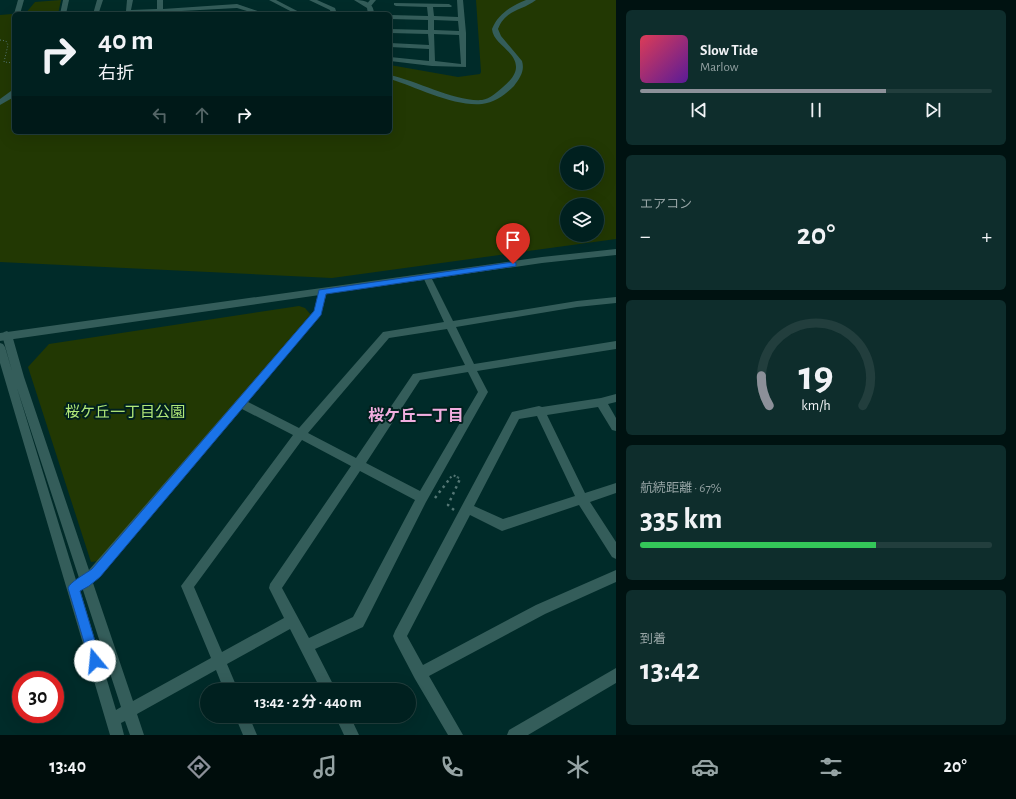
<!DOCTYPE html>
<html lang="ja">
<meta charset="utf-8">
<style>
body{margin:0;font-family:"Alegreya Sans","Noto Sans JP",sans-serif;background:#0e2d2c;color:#f1f3f6;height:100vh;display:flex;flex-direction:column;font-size:15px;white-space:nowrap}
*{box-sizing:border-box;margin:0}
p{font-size:13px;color:#95a3a4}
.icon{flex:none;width:22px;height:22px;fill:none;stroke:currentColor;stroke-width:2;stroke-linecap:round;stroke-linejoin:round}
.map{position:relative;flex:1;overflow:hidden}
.drawer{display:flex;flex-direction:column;gap:10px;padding:10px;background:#001211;width:400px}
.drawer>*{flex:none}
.guide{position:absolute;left:12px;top:12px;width:380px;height:122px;border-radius:6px;box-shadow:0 4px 16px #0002,0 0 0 1px #223e3d;background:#00201f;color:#f1f3f6;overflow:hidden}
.buttons{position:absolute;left:560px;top:146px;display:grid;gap:8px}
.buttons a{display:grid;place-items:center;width:44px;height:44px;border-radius:50%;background:#00201f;box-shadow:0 4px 16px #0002,0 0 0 1px #223e3d;font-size:20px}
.speed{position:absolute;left:12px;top:671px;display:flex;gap:8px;font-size:20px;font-weight:700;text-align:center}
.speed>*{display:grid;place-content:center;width:52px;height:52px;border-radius:50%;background:#00201f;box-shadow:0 4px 16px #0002,0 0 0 1px #223e3d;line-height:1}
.speed .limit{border:6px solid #d22;background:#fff;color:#111}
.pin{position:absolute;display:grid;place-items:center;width:34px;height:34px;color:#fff;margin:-41px -17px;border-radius:50% 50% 50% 0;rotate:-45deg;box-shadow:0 0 4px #0007}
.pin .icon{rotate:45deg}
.me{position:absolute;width:44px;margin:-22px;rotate:343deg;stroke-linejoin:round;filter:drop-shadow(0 0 3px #0008)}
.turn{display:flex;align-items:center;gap:14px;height:84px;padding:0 20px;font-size:18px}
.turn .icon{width:52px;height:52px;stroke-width:2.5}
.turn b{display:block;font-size:28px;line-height:34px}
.lanes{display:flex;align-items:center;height:38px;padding:0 20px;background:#0003;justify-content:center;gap:20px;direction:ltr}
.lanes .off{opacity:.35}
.big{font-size:30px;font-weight:700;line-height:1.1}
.drawer .card{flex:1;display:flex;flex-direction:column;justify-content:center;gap:6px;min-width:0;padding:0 14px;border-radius:6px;background:#0e2d2c}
.drawer .dial{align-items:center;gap:0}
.dial svg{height:104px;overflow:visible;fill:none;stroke:#223e3d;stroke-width:7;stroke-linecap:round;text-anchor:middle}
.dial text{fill:#f1f3f6;stroke:none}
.song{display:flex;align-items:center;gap:12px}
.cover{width:48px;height:48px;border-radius:6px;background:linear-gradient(135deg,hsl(350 70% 55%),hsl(270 70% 35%))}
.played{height:4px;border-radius:2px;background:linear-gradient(90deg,#8c9099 70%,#223e3d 70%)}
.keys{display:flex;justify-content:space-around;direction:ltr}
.heat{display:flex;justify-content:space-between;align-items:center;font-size:22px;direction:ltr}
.charge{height:6px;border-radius:3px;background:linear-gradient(90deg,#34c759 67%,#223e3d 0)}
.trip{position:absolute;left:200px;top:683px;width:216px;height:40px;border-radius:20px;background:#00201f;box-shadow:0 4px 16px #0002,0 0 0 1px #223e3d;font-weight:700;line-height:40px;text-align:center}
.tab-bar{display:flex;height:64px;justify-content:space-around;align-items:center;background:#000d0c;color:#95a3a4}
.tab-bar .icon{width:28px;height:28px}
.tab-bar .current{color:#8c9099}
.tab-bar b{font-size:18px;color:#f1f3f6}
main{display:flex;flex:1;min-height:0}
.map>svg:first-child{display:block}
.green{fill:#223803;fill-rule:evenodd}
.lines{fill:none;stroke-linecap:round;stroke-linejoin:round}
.path-far2{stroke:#547775;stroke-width:1;stroke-dasharray:1 2;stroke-linecap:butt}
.path-far1{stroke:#547775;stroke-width:2;stroke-dasharray:2 3;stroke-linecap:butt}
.path{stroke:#547775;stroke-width:2.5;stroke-dasharray:2.5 4;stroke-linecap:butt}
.minor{fill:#345d5a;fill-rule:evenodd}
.tertiary{fill:#345d5a;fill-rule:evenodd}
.route{fill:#1a73e8;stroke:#114b97}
.labels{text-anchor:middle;stroke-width:4;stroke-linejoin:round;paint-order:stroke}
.park-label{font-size:15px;fill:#b1e879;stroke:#01201e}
.neighbourhood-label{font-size:16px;font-weight:bold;fill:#f1aedf;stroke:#01201e}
</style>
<main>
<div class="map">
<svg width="616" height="735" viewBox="0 0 616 735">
<rect width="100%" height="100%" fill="#002b29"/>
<g class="green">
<path d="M61 0 58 14H25L35 2Z"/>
<path d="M476 0H616V239L332 278 0 262V15L12 14 14 26V132H390V65L458 77 480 74 481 72ZM567 153H597V183H567ZM567 205H597V235H567Z"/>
<path d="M299 306 305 308 311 315 99 561 91 562 28 367 49 344Z"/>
</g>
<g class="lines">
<path class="path-far2" d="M0 40 6 41 8 45 4 62 14 63"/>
<path class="path-far1" d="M450 478 453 475 459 478"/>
<g class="path">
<path d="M435 498 451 477"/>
<path d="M454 510 448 505 460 479 457 477"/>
</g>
<g class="minor">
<path d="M63 0H69L66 14H60Z"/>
<path d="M97 0H103L99 12 126 11 127 0H133L131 10 157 9V0H163V9L237 4 266 14H257L237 8 163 12V14H157V12L93 14Z"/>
<path d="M269 0H276L303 14H296Z"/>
<path d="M309 0H317L335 8 337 14H331L330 10Z"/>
<path d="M370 0H376L371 6H367L366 5Z"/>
<path d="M457 0H463L466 33V67L432 66 390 61V57L429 61V49L390 47V43L429 45 428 34 390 33V29L428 30V20L390 19V15L428 16 427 7 396 6 394 5V3L449 4 452 6 451 7H433L434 16 458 17ZM434 20 458 21 459 31 434 30ZM434 34 459 35 461 64 435 61Z"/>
<path d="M427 274 431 277 453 321 577 301 616 297V303L577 307 456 327 474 364 616 341V349L477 371 488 392 426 502 363 627 315 649 336 690H321L290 629 227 664 238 690H224L216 670 137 714 144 735H130L125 721 121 723 124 735H110L0 363V343L3 344 5 347 12 371 2 335 4 332 7 331 12 335 24 377 89 570 314 311 319 290H325L327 292 321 314 248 402 299 428 383 332 444 322 423 277ZM447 329 465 365 413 374 356 458 308 433 389 338ZM468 372 478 392 420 491 366 463 420 380ZM17 388 79 578 76 580ZM242 409 293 435 181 586 211 658 133 701 93 583 100 577ZM302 440 351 466 270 584 269 588 284 618 222 652 194 587ZM360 471 415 500 353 617 309 638 282 588ZM80 590H83L121 707 116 710Z"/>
<path d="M616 394V402L608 404 616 418V431L612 430 598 407 547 415 585 493 616 483V493L590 502 616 542V559L612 557 579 505 502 531 470 515 407 636 423 665 536 605 616 570V582L545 614 429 676 463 735H448L415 679 395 641 393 636 395 631 512 412 539 406 542 407 601 398ZM537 416 575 496 503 519 474 506 519 419Z"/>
<path d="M616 668V683L528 735H507L509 730Z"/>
<path d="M235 716H249L257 735H243Z"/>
<path d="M335 716H350L359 735H344Z"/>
</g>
<g class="tertiary">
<path d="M18 0H24L20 14H14Z"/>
<path d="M354 0C364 0 374 2 374 14H368L367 8Z"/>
<path d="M526 0H536C522 11 506 9 498 29L501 36 522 61C525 71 520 78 514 86 506 94 495 103 482 104 455 107 416 87 390 79V75C417 81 456 102 482 100 490 99 497 92 503 87 509 82 516 75 516 67 516 51 493 44 492 29 498 14 511 6 526 0Z"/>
<path d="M11 91H14V97L0 105V99Z"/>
<path d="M616 249V255L542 263 0 341V333L542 257Z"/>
</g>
</g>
<path class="route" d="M513 262 516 263V266L326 294 321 315 100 577 89 586 80 591 101 661 100 666 95 668 91 666 68 588C70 582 85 574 92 569L314 311 319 290Z"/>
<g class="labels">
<g class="park-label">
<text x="125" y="417">桜ケ丘一丁目公園</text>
</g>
<g class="neighbourhood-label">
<text x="416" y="421">桜ケ丘一丁目</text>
</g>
</g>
</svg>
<div class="buttons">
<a><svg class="icon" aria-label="sound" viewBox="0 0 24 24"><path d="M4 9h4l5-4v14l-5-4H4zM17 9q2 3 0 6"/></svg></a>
<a><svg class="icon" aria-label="layers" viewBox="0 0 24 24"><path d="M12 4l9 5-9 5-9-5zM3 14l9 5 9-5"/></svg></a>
</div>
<div class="speed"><div class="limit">30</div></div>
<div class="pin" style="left:513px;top:264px;background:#d93025"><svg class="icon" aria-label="arrive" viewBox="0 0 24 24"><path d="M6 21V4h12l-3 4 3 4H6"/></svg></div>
<svg class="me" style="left:95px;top:661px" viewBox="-20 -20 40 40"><circle r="19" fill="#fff"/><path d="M0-13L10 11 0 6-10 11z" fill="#1a73e8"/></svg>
<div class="trip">13:42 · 2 分 · 440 m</div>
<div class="guide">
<div class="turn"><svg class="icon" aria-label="right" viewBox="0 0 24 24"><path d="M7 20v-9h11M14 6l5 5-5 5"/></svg><div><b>40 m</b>右折</div></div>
<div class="lanes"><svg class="icon off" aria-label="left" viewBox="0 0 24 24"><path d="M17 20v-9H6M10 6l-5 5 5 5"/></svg><svg class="icon off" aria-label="ahead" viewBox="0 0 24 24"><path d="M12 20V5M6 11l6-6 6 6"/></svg><svg class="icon" aria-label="right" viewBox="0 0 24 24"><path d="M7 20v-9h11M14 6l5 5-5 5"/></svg></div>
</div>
</div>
<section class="drawer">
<div class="card">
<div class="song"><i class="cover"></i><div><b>Slow Tide</b><p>Marlow</p></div></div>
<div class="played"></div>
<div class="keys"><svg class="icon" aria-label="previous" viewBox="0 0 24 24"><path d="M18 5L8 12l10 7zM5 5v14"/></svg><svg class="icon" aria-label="pause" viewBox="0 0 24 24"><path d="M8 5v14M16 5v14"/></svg><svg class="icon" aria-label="next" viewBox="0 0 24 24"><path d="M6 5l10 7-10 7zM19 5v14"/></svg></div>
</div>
<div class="card"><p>エアコン</p>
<div class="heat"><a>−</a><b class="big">20°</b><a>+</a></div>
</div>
<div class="card dial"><svg viewBox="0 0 100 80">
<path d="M14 69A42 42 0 1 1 86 69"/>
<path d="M14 69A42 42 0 0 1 8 46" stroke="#8c9099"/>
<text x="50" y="56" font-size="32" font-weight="700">19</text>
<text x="50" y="72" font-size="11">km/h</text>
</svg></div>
<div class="card"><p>航続距離 · 67%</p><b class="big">335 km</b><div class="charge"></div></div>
<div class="card"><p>到着</p><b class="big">13:42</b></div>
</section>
</main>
<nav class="tab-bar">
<b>13:40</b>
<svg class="icon current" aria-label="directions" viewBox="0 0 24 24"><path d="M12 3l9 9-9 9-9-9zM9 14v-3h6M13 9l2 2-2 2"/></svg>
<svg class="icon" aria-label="music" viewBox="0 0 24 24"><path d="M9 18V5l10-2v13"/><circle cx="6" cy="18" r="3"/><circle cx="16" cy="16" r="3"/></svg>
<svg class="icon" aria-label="phone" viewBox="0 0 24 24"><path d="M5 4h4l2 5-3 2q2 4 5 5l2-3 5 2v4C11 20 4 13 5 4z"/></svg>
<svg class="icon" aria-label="climate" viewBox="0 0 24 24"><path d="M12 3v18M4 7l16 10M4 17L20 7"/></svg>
<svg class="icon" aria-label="car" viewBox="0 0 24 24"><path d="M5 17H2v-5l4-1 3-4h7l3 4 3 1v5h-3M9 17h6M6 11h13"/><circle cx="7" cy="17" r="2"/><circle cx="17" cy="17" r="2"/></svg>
<svg class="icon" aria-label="filters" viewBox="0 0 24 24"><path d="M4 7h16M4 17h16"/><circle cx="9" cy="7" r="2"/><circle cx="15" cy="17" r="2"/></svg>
<b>20°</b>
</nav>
